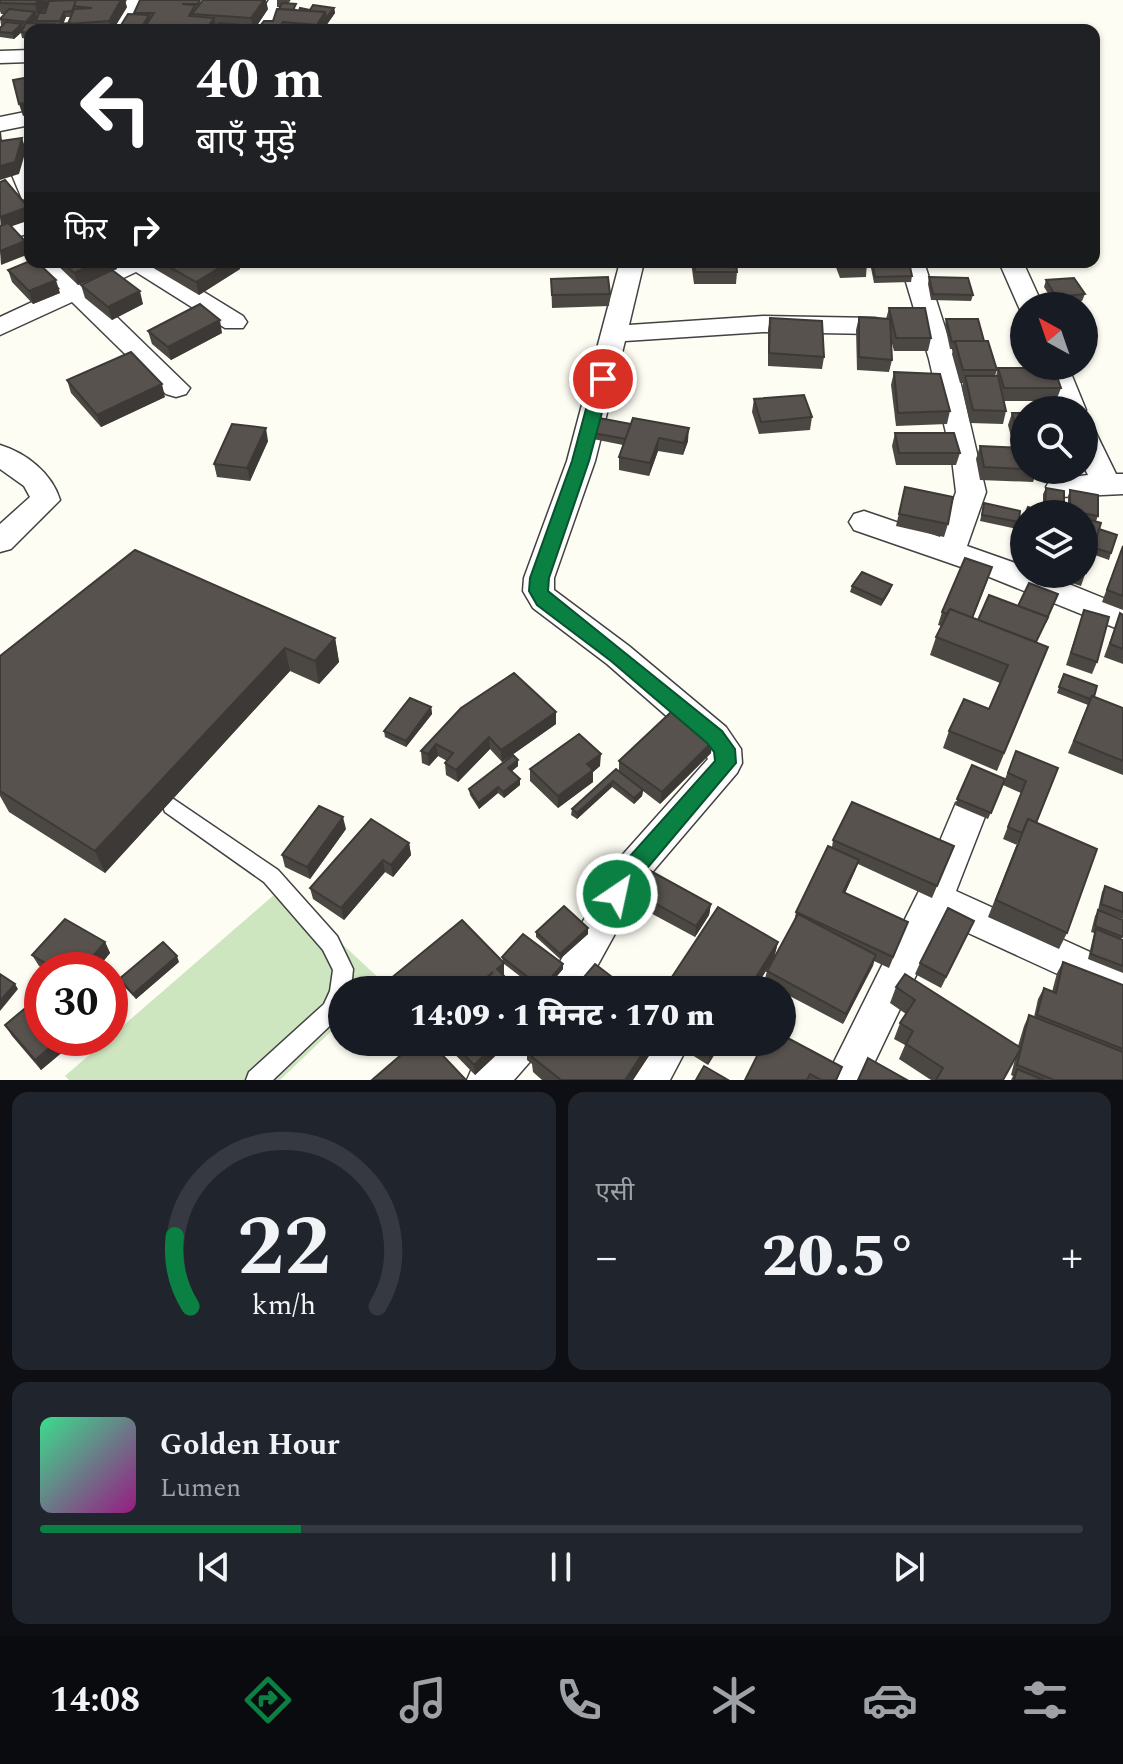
<!DOCTYPE html>
<html lang="hi">
<meta charset="utf-8">
<style>
body{margin:0;font-family:Spectral,"Noto Sans Devanagari",serif;background:#20242c;color:#f1f3f6;height:100vh;display:flex;flex-direction:column;font-size:30px;white-space:nowrap}
*{box-sizing:border-box;margin:0}
p{font-size:26px;color:#9ea1a6}
.icon{flex:none;width:44px;height:44px;fill:none;stroke:currentColor;stroke-width:2;stroke-linecap:round;stroke-linejoin:round}
.map{position:relative;height:1080px;overflow:hidden}
.details{display:flex;flex-direction:column;gap:12px;padding:12px;background:#0d0f14;flex:1}
.details>*{flex:none}
.top-card{position:absolute;left:24px;top:24px;width:1076px;height:244px;border-radius:16px;box-shadow:0 2px 6px #0004;background:#202124;color:#fff;overflow:hidden}
.needle{width:52px;rotate:320deg}
.controls{position:absolute;left:1010px;top:292px;display:grid;gap:16px}
.controls a{display:grid;place-items:center;width:88px;height:88px;border-radius:50%;background:#171b24;box-shadow:0 2px 6px #0004;font-size:40px}
.speed{position:absolute;left:24px;top:952px;display:flex;gap:16px;font-size:40px;font-weight:700;text-align:center}
.speed>*{display:grid;place-content:center;width:104px;height:104px;border-radius:50%;background:#171b24;box-shadow:0 2px 6px #0004;line-height:1}
.speed .limit{border:12px solid #d22;background:#fff;color:#111}
.pin{position:absolute;display:grid;place-items:center;width:68px;height:68px;color:#fff;margin:-34px;border:4px solid #fff;border-radius:50%;box-shadow:0 2px 8px #0007}
.me{position:absolute;width:88px;margin:-44px;rotate:34deg;stroke-linejoin:round;filter:drop-shadow(0 0 6px #0008)}
.turn{display:flex;align-items:center;gap:28px;height:168px;padding:0 40px;font-size:36px}
.turn .icon{width:104px;height:104px;stroke-width:2.5}
.turn b{display:block;font-size:56px;line-height:68px}
.then{display:flex;align-items:center;height:76px;padding:0 40px;background:#0003;gap:16px;font-size:30px}
.big{font-size:60px;font-weight:800;line-height:1.1}
.details .card{flex:1;display:flex;flex-direction:column;justify-content:center;gap:12px;min-width:0;padding:0 28px;border-radius:16px;background:#20242c}
.details .dial{align-items:center;gap:0}
.dial svg{height:208px;overflow:visible;fill:none;stroke:#363941;stroke-width:7;stroke-linecap:round;text-anchor:middle}
.dial text{fill:#f1f3f6;stroke:none}
.song{display:flex;align-items:center;gap:24px}
.cover{width:96px;height:96px;border-radius:12px;background:linear-gradient(135deg,hsl(150 70% 55%),hsl(310 70% 35%))}
.played{height:8px;border-radius:4px;background:linear-gradient(90deg,#0b8043 25%,#363941 25%)}
.keys{display:flex;justify-content:space-around;direction:ltr}
.heat{display:flex;justify-content:space-between;align-items:center;font-size:44px;direction:ltr}
.details .tiles{flex:1;display:grid;gap:12px;grid-template-columns:1fr 1fr}
.card:last-child{grid-column:span 2}
.trip{position:absolute;left:328px;top:976px;width:468px;height:80px;border-radius:40px;background:#171b24;box-shadow:0 2px 6px #0004;font-weight:800;line-height:80px;text-align:center}
.tab-bar{display:flex;height:128px;justify-content:space-around;align-items:center;background:#090b0e;color:#9ea1a6}
.tab-bar .icon{width:56px;height:56px}
.tab-bar .active{color:#0b8043}
.tab-bar b{font-size:36px;color:#f1f3f6}
.map>svg:first-child{display:block}
.green{fill:#cee6bf}
.lines{fill:none;stroke-linecap:round;stroke-linejoin:round}
.lane-casing{stroke:#424242;stroke-width:3}
.street-casing{stroke:#424242;stroke-width:3}
.lane{fill:#fff;fill-rule:evenodd}
.street{fill:#fff;fill-rule:evenodd}
.wall{fill:#4b4742;fill-rule:evenodd}
.shaded-wall{fill:#3d3936}
.building{fill:#57524d;stroke:#3d3936;stroke-width:2}
.route{fill:#0b8043;stroke:#07532c;stroke-width:2}
</style>
<div class="map">
<svg width="1123" height="1080" viewBox="0 0 1123 1080">
<rect width="100%" height="100%" fill="#fefdf3"/>
<path class="green" d="M282 888 383 982 374 990H342V1021L280 1080H69L65 1076Z"/>
<g class="lines">
<defs>
<path id="lane" d="M172 798 278 870 337 936 353 969 351 990H342V1010L338 1018 273 1080H246L249 1072 324 1004 330 991 333 970 323 950 264 882 165 812 163 806 165 800Z"/>
<g id="street">
<path d="M127 0H147L129 30H109Z"/>
<path d="M269 0H289L269 30H249Z"/>
<path d="M30 50V62L0 63V51Z"/>
<path d="M30 111V125L0 131V117Z"/>
<path d="M30 153V201L22 199 12 175 22 155Z"/>
<path d="M30 218V233L0 242V227Z"/>
<path d="M38 262H63L79 280 117 262H155L243 316 247 322 243 328H225L136 272 92 293 190 388 186 394 176 397 166 394 72 302 0 335V317L60 289Z"/>
<path d="M620 262H644L629 325 763 316 875 318 884 320 888 326 884 332 875 334 763 332 625 341 595 461 554 578V590L629 646 726 727 741 749 742 763 737 773 643 883 584 990H544L617 861 708 759 702 747 607 664 533 608 523 591 524 578 567 461Z"/>
<path d="M900 262H924L955 359 986 492 967 546 1024 566V574H1044L1123 606V631L987 576 854 530 849 522 854 514 864 511 940 537 956 492 952 459 929 359Z"/>
<path d="M999 262H1023L1043 306H1024V312H1021Z"/>
<path d="M1042 366H1068L1086 410 1084 413V410H1058Z"/>
<path d="M1084 426 1094 429 1116 474H1123V494L1060 497 1050 494 1046 487 1050 480 1088 475 1084 467Z"/>
<path d="M0 445C26 453 52 473 60 500L11 549 0 552V524L30 497 24 486 0 469Z"/>
<path d="M968 799 980 803 986 814 956 891 1123 967V1004L942 921 866 1080H825L918 893 956 803Z"/>
<path d="M494 1042H541L535 1056 514 1080H467L473 1066Z"/>
<path d="M648 1042H690L670 1080H628Z"/>
</g>
</defs>
<use href="#lane" class="lane-casing"/>
<use href="#street" class="street-casing"/>
<use href="#lane" class="lane"/>
<use href="#street" class="street"/>
</g>
<g class="wall">
<path d="M0 0H53L127 7 113 30H58L59 27H55V30H30V39L22 38 21 33 14 39 0 37V28L3 25H1L0 18 4 14H1L0 11ZM66 17H71L69 23 63 24Z"/>
<path d="M140 0 268 9 254 30H118L134 14Z"/>
<path d="M277 0H290L288 3 297 10 334 8 335 13 323 30H257L273 21 280 7H277Z"/>
<path d="M54 262H115L117 269 113 270 143 304 112 320 85 298 81 285 102 275 78 285Z"/>
<path d="M149 262H238L240 269 199 295 150 266Z"/>
<path d="M691 262H736L737 272 736 284H694Z"/>
<path d="M834 262H867L866 277 840 278Z"/>
<path d="M872 262 912 276 911 282 874 283 871 268Z"/>
<path d="M8 270 60 293 33 304 12 282Z"/>
<path d="M929 277 973 295 971 301 931 300 928 284Z"/>
<path d="M551 279 610 294 609 306 552 308Z"/>
<path d="M1046 280 1085 294 1082 301 1054 303 1044 287Z"/>
<path d="M889 308 931 338 928 351H894L891 340 892 360 889 372 857 370 856 330 859 317 886 319Z"/>
<path d="M770 318 824 357 822 369 768 366V330Z"/>
<path d="M946 319 984 341 997 370 995 376H996L998 368 1061 388 1056 401H1004L1006 411 1003 424 970 423 962 388 963 383H960L952 354 953 349H950L945 325Z"/>
<path d="M148 331 222 333 171 360 152 344Z"/>
<path d="M894 372 950 411 947 424 896 426 891 385Z"/>
<path d="M67 380 165 397 101 427 71 393Z"/>
<path d="M754 399 812 417 810 430 759 434 752 412Z"/>
<path d="M1012 413H1024V470H1038L1033 482 980 480 976 459 980 446 1014 448 1008 425Z"/>
<path d="M593 433 688 441 683 455 658 451 649 476 619 470V457L623 445 593 439Z"/>
<path d="M895 433 960 453 956 465H896L892 446Z"/>
<path d="M268 441 250 481 217 477 214 464Z"/>
<path d="M905 487 948 524 944 537 896 526Z"/>
<path d="M1046 488 1064 510V511L1068 513V496L1070 490 1098 516 1096 521 1111 553 1109 560 1092 554 1081 586 1044 574H1084V514H1025L1043 512V494Z"/>
<path d="M984 503 1019 522 1017 529 980 521Z"/>
<path d="M1024 518V540L1017 538Z"/>
<path d="M1123 545V610L1102 602Z"/>
<path d="M988 579 973 618 1048 647 997 771 943 748 949 731 989 709 1000 683 930 655 936 637 941 626 938 625 942 612Z"/>
<path d="M892 585 890 591 881 606 850 592 852 586Z"/>
<path d="M1084 610 1097 662 1092 674 1066 665Z"/>
<path d="M1120 613 1123 615V664L1104 657Z"/>
<path d="M335 638 339 662 319 684 290 671 105 873 9 812 0 796V656Z"/>
<path d="M1064 674 1094 697 1123 708V775L1068 753 1088 705 1057 693Z"/>
<path d="M431 707 432 714 406 747 385 737 384 731Z"/>
<path d="M461 708 556 712V724L502 762 490 749 458 782 446 775 445 763 447 761 438 756 429 766 422 763 421 751Z"/>
<path d="M1016 751 1058 768 1036 823 1067 933 1059 949 988 917 1018 841 1017 845 1003 839 1021 793 1003 785 988 819 955 805 972 765 1005 779Z"/>
<path d="M711 753 660 804 643 791 642 796 634 804 612 787 577 819 571 815 572 809 619 771V761Z"/>
<path d="M518 760V766L512 771 520 779V785L504 798 498 793 479 809 470 795 469 789Z"/>
<path d="M600 766 593 772V782L558 808 530 781V769Z"/>
<path d="M346 829 310 879 285 867 282 855Z"/>
<path d="M833 840 954 846 932 898 858 864 845 893 908 922 889 968 874 961 843 1024 782 992V990H779L764 982 767 971 794 922 796 912 832 847Z"/>
<path d="M409 843 411 855 393 877 385 872 344 920 313 899 310 888Z"/>
<path d="M1105 886 1123 893V919L1098 910 1102 892Z"/>
<path d="M633 891 711 904 709 915 695 937 632 903Z"/>
<path d="M1098 910 1123 936 1121 939 1123 940V973L1088 959 1094 933 1091 932 1095 916Z"/>
<path d="M974 921 941 988 915 974 920 963Z"/>
<path d="M536 932 588 934 560 959 536 937Z"/>
<path d="M105 942 110 953 96 970H45L39 966 32 955Z"/>
<path d="M778 942 774 958 754 990H670L672 977Z"/>
<path d="M502 957 563 969 545 990H538L504 964V974L503 976 518 990H392L390 979 503 962Z"/>
<path d="M179 962 136 999 122 984 119 979Z"/>
<path d="M1063 962 1123 985V1080H1011L1013 1076 1011 1075 1015 1059 1003 1080H931L899 1059 905 1045 894 1039 900 1023 906 1014 890 1003 896 987 1018 1046 1024 1026 1029 1015 1034 1017 1038 999 1044 988 1052 992 1057 973Z"/>
<path d="M5 1025 72 1044 41 1070 12 1036Z"/>
<path d="M443 1042H510L475 1075Z"/>
<path d="M658 1042 633 1080H542L533 1072 532 1064 527 1060V1044Z"/>
<path d="M682 1042H722L708 1065 681 1048Z"/>
<path d="M842 1067 837 1080H745Z"/>
</g>
<g class="shaded-wall">
<path d="M39 0 53 1 38 16 35 4Z"/>
<path d="M121 0H125L127 7 113 30H111L109 21Z"/>
<path d="M264 0H266L268 9 254 30H251L253 27 251 18Z"/>
<path d="M334 8 335 13 323 30H318L317 25 325 12Z"/>
<path d="M35 12 37 18 28 28 26 22Z"/>
<path d="M64 12 66 17 62 27 60 21Z"/>
<path d="M149 15 151 27 149 30H140Z"/>
<path d="M214 18 216 30H206Z"/>
<path d="M22 24 23 30 14 39 12 33Z"/>
<path d="M30 102V114L23 116 19 104Z"/>
<path d="M22 138 26 150 19 174 0 180V166Z"/>
<path d="M28 207 30 213V220L1 230 0 217Z"/>
<path d="M25 241 29 254 1 265 0 251Z"/>
<path d="M99 262H115L117 269 78 285 74 273Z"/>
<path d="M229 262H238L240 269 199 295 196 282Z"/>
<path d="M56 280 60 293 33 304 29 291Z"/>
<path d="M140 291 143 304 112 320 108 307Z"/>
<path d="M220 320 222 333 171 360 168 347Z"/>
<path d="M162 384 165 397 101 427 97 415Z"/>
<path d="M266 428 268 441 250 481 247 468Z"/>
<path d="M689 428 688 441 683 455 684 443Z"/>
<path d="M659 438 658 451 649 476 650 463Z"/>
<path d="M892 585 890 591 881 606 883 600Z"/>
<path d="M335 638 339 662 319 684 315 661Z"/>
<path d="M285 648 290 671 105 873 95 851Z"/>
<path d="M431 707 432 714 406 747V741Z"/>
<path d="M556 712V724L502 762 501 750Z"/>
<path d="M489 737 490 749 458 782 456 770Z"/>
<path d="M713 741 711 753 660 804 662 792Z"/>
<path d="M436 744 438 756 429 766 428 754Z"/>
<path d="M601 754 600 766 593 772V782L558 808V796L587 764Z"/>
<path d="M518 760V766L508 774V768Z"/>
<path d="M520 779V785L504 798 503 792Z"/>
<path d="M613 781 612 787 577 819V813Z"/>
<path d="M498 787V793L479 809 478 803Z"/>
<path d="M643 790 642 796 634 804V798Z"/>
<path d="M343 817 346 829 310 879 307 867Z"/>
<path d="M409 843 411 855 393 877 391 865Z"/>
<path d="M383 860 385 872 344 920 341 908Z"/>
<path d="M859 860 855 871 840 904 843 892Z"/>
<path d="M711 904 709 915 695 937 696 926Z"/>
<path d="M588 928V934L560 959V954Z"/>
<path d="M105 942 110 953 96 970H81Z"/>
<path d="M778 942 774 958 754 990H748Z"/>
<path d="M876 955 873 966 843 1024 846 1014Z"/>
<path d="M177 956 179 962 136 999 133 994Z"/>
<path d="M504 963V974L497 980V969Z"/>
<path d="M563 964V969L545 990H542V988Z"/>
<path d="M15 984 18 989 0 1011V1001Z"/>
<path d="M61 1038H68L72 1044 41 1070 35 1060Z"/>
<path d="M498 1042H510L475 1075 474 1065Z"/>
<path d="M650 1042H658L633 1080H625Z"/>
<path d="M715 1042H722L708 1065 710 1050Z"/>
</g>
<g class="building">
<path d="M0 0H39L35 4 0 3Z"/>
<path d="M76 0H121L109 21 68 24 74 9 92 8 73 6Z"/>
<path d="M76 0 72 11 64 12 60 21H36L39 13H45L49 1Z"/>
<path d="M140 0H200L198 4H182L195 5 189 16 214 18 206 30H143L154 13H134Z"/>
<path d="M203 0H264L251 18 192 14Z"/>
<path d="M282 3 296 4 293 10 279 9Z"/>
<path d="M313 5 334 8 326 18 325 12 299 11 300 8 310 10Z"/>
<path d="M9 9 35 12 26 22 0 19Z"/>
<path d="M277 9 325 12 317 25 283 22 278 30H257L264 21H273Z"/>
<path d="M128 14 149 15 140 30H118Z"/>
<path d="M6 22 22 24 12 33 0 32V28Z"/>
<path d="M26 23 54 24 50 30H30V33L21 32Z"/>
<path d="M70 23 67 30H58L60 24Z"/>
<path d="M219 23 253 26 251 30H215Z"/>
<path d="M30 77V102L19 104 13 80Z"/>
<path d="M0 132 1 141 22 138 15 162 0 166Z"/>
<path d="M5 180 28 207 0 217V182Z"/>
<path d="M8 223 25 241 0 251V226Z"/>
<path d="M30 261V262H37L56 280 29 291 8 270Z"/>
<path d="M63 262H99L74 273Z"/>
<path d="M161 262H229L196 282Z"/>
<path d="M694 262H736L737 272H695Z"/>
<path d="M841 262H867L868 264 843 266Z"/>
<path d="M872 262H909L912 276 875 277Z"/>
<path d="M112 270 140 291 108 307 81 285Z"/>
<path d="M608 277 610 294 552 295 551 279Z"/>
<path d="M929 277 968 278 973 295 933 294Z"/>
<path d="M1074 278 1085 294 1056 297 1046 280Z"/>
<path d="M200 304 220 320 168 347 148 331Z"/>
<path d="M889 308H925L931 338H896Z"/>
<path d="M859 317 890 319 892 360 859 357Z"/>
<path d="M770 318 822 321 824 357 769 353Z"/>
<path d="M946 319H978L984 341H955V342H952Z"/>
<path d="M955 341H988L997 370H963Z"/>
<path d="M131 352 162 384 97 415 67 380Z"/>
<path d="M998 368H1054L1061 388H1004Z"/>
<path d="M894 372 940 374 950 411 898 413Z"/>
<path d="M965 376H998L1006 411 973 410Z"/>
<path d="M804 395 812 417 761 422 754 399Z"/>
<path d="M1012 413H1024V439H1019Z"/>
<path d="M599 418 631 424 626 439 593 433Z"/>
<path d="M633 418 689 428 684 443 659 438 650 463 619 457Z"/>
<path d="M232 424 266 428 247 468 214 464Z"/>
<path d="M895 433H954L960 453H899Z"/>
<path d="M980 446 1024 448V469L984 467Z"/>
<path d="M905 487 953 497 948 524 899 514Z"/>
<path d="M1046 488 1064 491V510L1045 507Z"/>
<path d="M1070 490 1098 495V516L1070 511Z"/>
<path d="M984 503 1020 511 1019 522 982 515Z"/>
<path d="M1028 507 1046 513 1025 514Z"/>
<path d="M1048 507 1072 514H1046Z"/>
<path d="M1024 518V533L1019 531Z"/>
<path d="M1084 518 1101 523 1086 573H1084Z"/>
<path d="M1099 529 1117 535 1111 553 1094 548Z"/>
<path d="M1123 546V596L1107 590Z"/>
<path d="M135 550 335 638 315 661 285 648 95 851 0 791V656Z"/>
<path d="M965 558 992 567 972 618 950 609 947 614 942 612Z"/>
<path d="M862 572 892 585 883 600 852 586Z"/>
<path d="M1029 583 1058 594 1045 623 1048 617 1018 606Z"/>
<path d="M989 595 1048 617 1036 642 978 620Z"/>
<path d="M950 609 1048 647 1004 753 949 731 964 699 989 709 1008 665 936 637Z"/>
<path d="M1084 610 1109 617 1097 662 1071 653Z"/>
<path d="M1120 613 1123 615V649L1110 644Z"/>
<path d="M514 673 556 712 501 750 489 737 456 770 445 763 453 753 436 744 428 754 421 751 461 708Z"/>
<path d="M1064 674 1097 686 1094 697 1092 696 1090 699 1059 687Z"/>
<path d="M1092 696 1123 708V761L1074 741Z"/>
<path d="M410 698 431 707 406 741 384 731Z"/>
<path d="M671 712 713 741 662 792 619 761Z"/>
<path d="M579 734 601 754 587 764 593 770 558 796 530 769Z"/>
<path d="M1016 751 1058 768 1036 823 1028 819 1022 833 1008 827 1026 781 1008 773Z"/>
<path d="M513 755 518 760 508 768 520 779 503 792 498 787 478 803 469 789Z"/>
<path d="M972 765 1005 779 991 813 957 799Z"/>
<path d="M616 769 643 790 634 798 613 781 577 813 572 809Z"/>
<path d="M852 802 954 846 937 886 833 840Z"/>
<path d="M319 806 343 817 307 867 282 855Z"/>
<path d="M371 819 409 843 391 865 383 860 341 908 310 888Z"/>
<path d="M1028 819 1097 849 1067 933 996 900Z"/>
<path d="M828 846 859 860 843 892 908 922 893 957 796 912Z"/>
<path d="M647 869 711 904 696 926 633 891Z"/>
<path d="M1105 886 1123 893V912L1101 904Z"/>
<path d="M564 906 588 928 560 954 536 932Z"/>
<path d="M718 907 778 942 748 990H694L672 977Z"/>
<path d="M948 908 974 921 946 977 920 963Z"/>
<path d="M1098 910 1123 920V937L1095 926Z"/>
<path d="M798 914 876 955 846 1014 767 971Z"/>
<path d="M65 919 105 942 81 970H57L32 955Z"/>
<path d="M462 920 504 963 497 969 518 990H474L493 972 472 990H400L390 979Z"/>
<path d="M1096 929 1123 940V966L1091 954Z"/>
<path d="M523 934 563 964 542 988 502 957Z"/>
<path d="M163 942 177 956 133 994 119 979Z"/>
<path d="M1063 962 1123 985V1049L1037 1015 1044 988 1056 993Z"/>
<path d="M595 964 629 990H573Z"/>
<path d="M0 974 15 984 0 1001Z"/>
<path d="M905 974 1021 1048 1003 1080H936L943 1068 906 1044 913 1031 900 1023 915 1000 896 987Z"/>
<path d="M35 1000 42 1007V1038H61L35 1060 5 1025Z"/>
<path d="M1029 1015 1123 1052V1080H1054L1017 1065Z"/>
<path d="M782 1035 842 1067 836 1080H821L810 1074 807 1080H745L764 1042H782Z"/>
<path d="M416 1042H430L466 1080H372Z"/>
<path d="M452 1042H498L474 1065Z"/>
<path d="M529 1042H650L625 1080H561L532 1057 536 1052 527 1044Z"/>
<path d="M698 1042H715L710 1050Z"/>
<path d="M868 1058 907 1080H858Z"/>
<path d="M704 1066 728 1080H696Z"/>
<path d="M1017 1069 1044 1080H1014Z"/>
</g>
<path class="route" d="M603 373 611 379 589 461 549 578 548 591 722 731 735 749 736 763 638 879 625 902 617 904 609 902 606 894 622 865 715 761 714 752 707 743 611 661 537 605 529 591 530 578 572 461 594 379Z"/>
</svg>
<div class="controls">
<a><svg class="needle" viewBox="-14 -14 28 28"><path d="M0-13l5 13h-10z" fill="#e53935"/><path d="M0 13l5-13h-10z" fill="#9ea1a6"/></svg></a>
<a><svg class="icon" aria-label="search" viewBox="0 0 24 24"><circle cx="10" cy="10" r="6"/><path d="M15 15l6 6"/></svg></a>
<a><svg class="icon" aria-label="layers" viewBox="0 0 24 24"><path d="M12 4l9 5-9 5-9-5zM3 14l9 5 9-5"/></svg></a>
</div>
<div class="speed"><div class="limit">30</div></div>
<div class="pin" style="left:603px;top:379px;background:#d93025"><svg class="icon" aria-label="arrive" viewBox="0 0 24 24"><path d="M6 21V4h12l-3 4 3 4H6"/></svg></div>
<svg class="me" style="left:617px;top:894px" viewBox="-20 -20 40 40"><circle r="17" fill="#0b8043" stroke="#fff" stroke-width="3"/><path d="M0-11L8 9 0 5-8 9z" fill="#fff"/></svg>
<div class="trip">14:09 · 1 मिनट · 170 m</div>
<div class="top-card">
<div class="turn"><svg class="icon" aria-label="left" viewBox="0 0 24 24"><path d="M17 20v-9H6M10 6l-5 5 5 5"/></svg><div><b>40 m</b>बाएँ मुड़ें</div></div>
<div class="then">फिर<svg class="icon" aria-label="right" viewBox="0 0 24 24"><path d="M7 20v-9h11M14 6l5 5-5 5"/></svg></div>
</div>
</div>
<section class="details">
<div class="tiles">
<div class="card dial"><svg viewBox="0 0 100 80">
<path d="M14 69A42 42 0 1 1 86 69"/>
<path d="M14 69A42 42 0 0 1 8 42" stroke="#0b8043"/>
<text x="50" y="56" font-size="32" font-weight="700">22</text>
<text x="50" y="72" font-size="11">km/h</text>
</svg></div>
<div class="card"><p>एसी</p>
<div class="heat"><a>−</a><b class="big">20.5°</b><a>+</a></div>
</div>
<div class="card">
<div class="song"><i class="cover"></i><div><b>Golden Hour</b><p>Lumen</p></div></div>
<div class="played"></div>
<div class="keys"><svg class="icon" aria-label="previous" viewBox="0 0 24 24"><path d="M18 5L8 12l10 7zM5 5v14"/></svg><svg class="icon" aria-label="pause" viewBox="0 0 24 24"><path d="M8 5v14M16 5v14"/></svg><svg class="icon" aria-label="next" viewBox="0 0 24 24"><path d="M6 5l10 7-10 7zM19 5v14"/></svg></div>
</div>
</div>
</section>
<nav class="tab-bar">
<b>14:08</b>
<svg class="icon active" aria-label="directions" viewBox="0 0 24 24"><path d="M12 3l9 9-9 9-9-9zM9 14v-3h6M13 9l2 2-2 2"/></svg>
<svg class="icon" aria-label="music" viewBox="0 0 24 24"><path d="M9 18V5l10-2v13"/><circle cx="6" cy="18" r="3"/><circle cx="16" cy="16" r="3"/></svg>
<svg class="icon" aria-label="phone" viewBox="0 0 24 24"><path d="M5 4h4l2 5-3 2q2 4 5 5l2-3 5 2v4C11 20 4 13 5 4z"/></svg>
<svg class="icon" aria-label="climate" viewBox="0 0 24 24"><path d="M12 3v18M4 7l16 10M4 17L20 7"/></svg>
<svg class="icon" aria-label="car" viewBox="0 0 24 24"><path d="M5 17H2v-5l4-1 3-4h7l3 4 3 1v5h-3M9 17h6M6 11h13"/><circle cx="7" cy="17" r="2"/><circle cx="17" cy="17" r="2"/></svg>
<svg class="icon" aria-label="filters" viewBox="0 0 24 24"><path d="M4 7h16M4 17h16"/><circle cx="9" cy="7" r="2"/><circle cx="15" cy="17" r="2"/></svg>
</nav>
